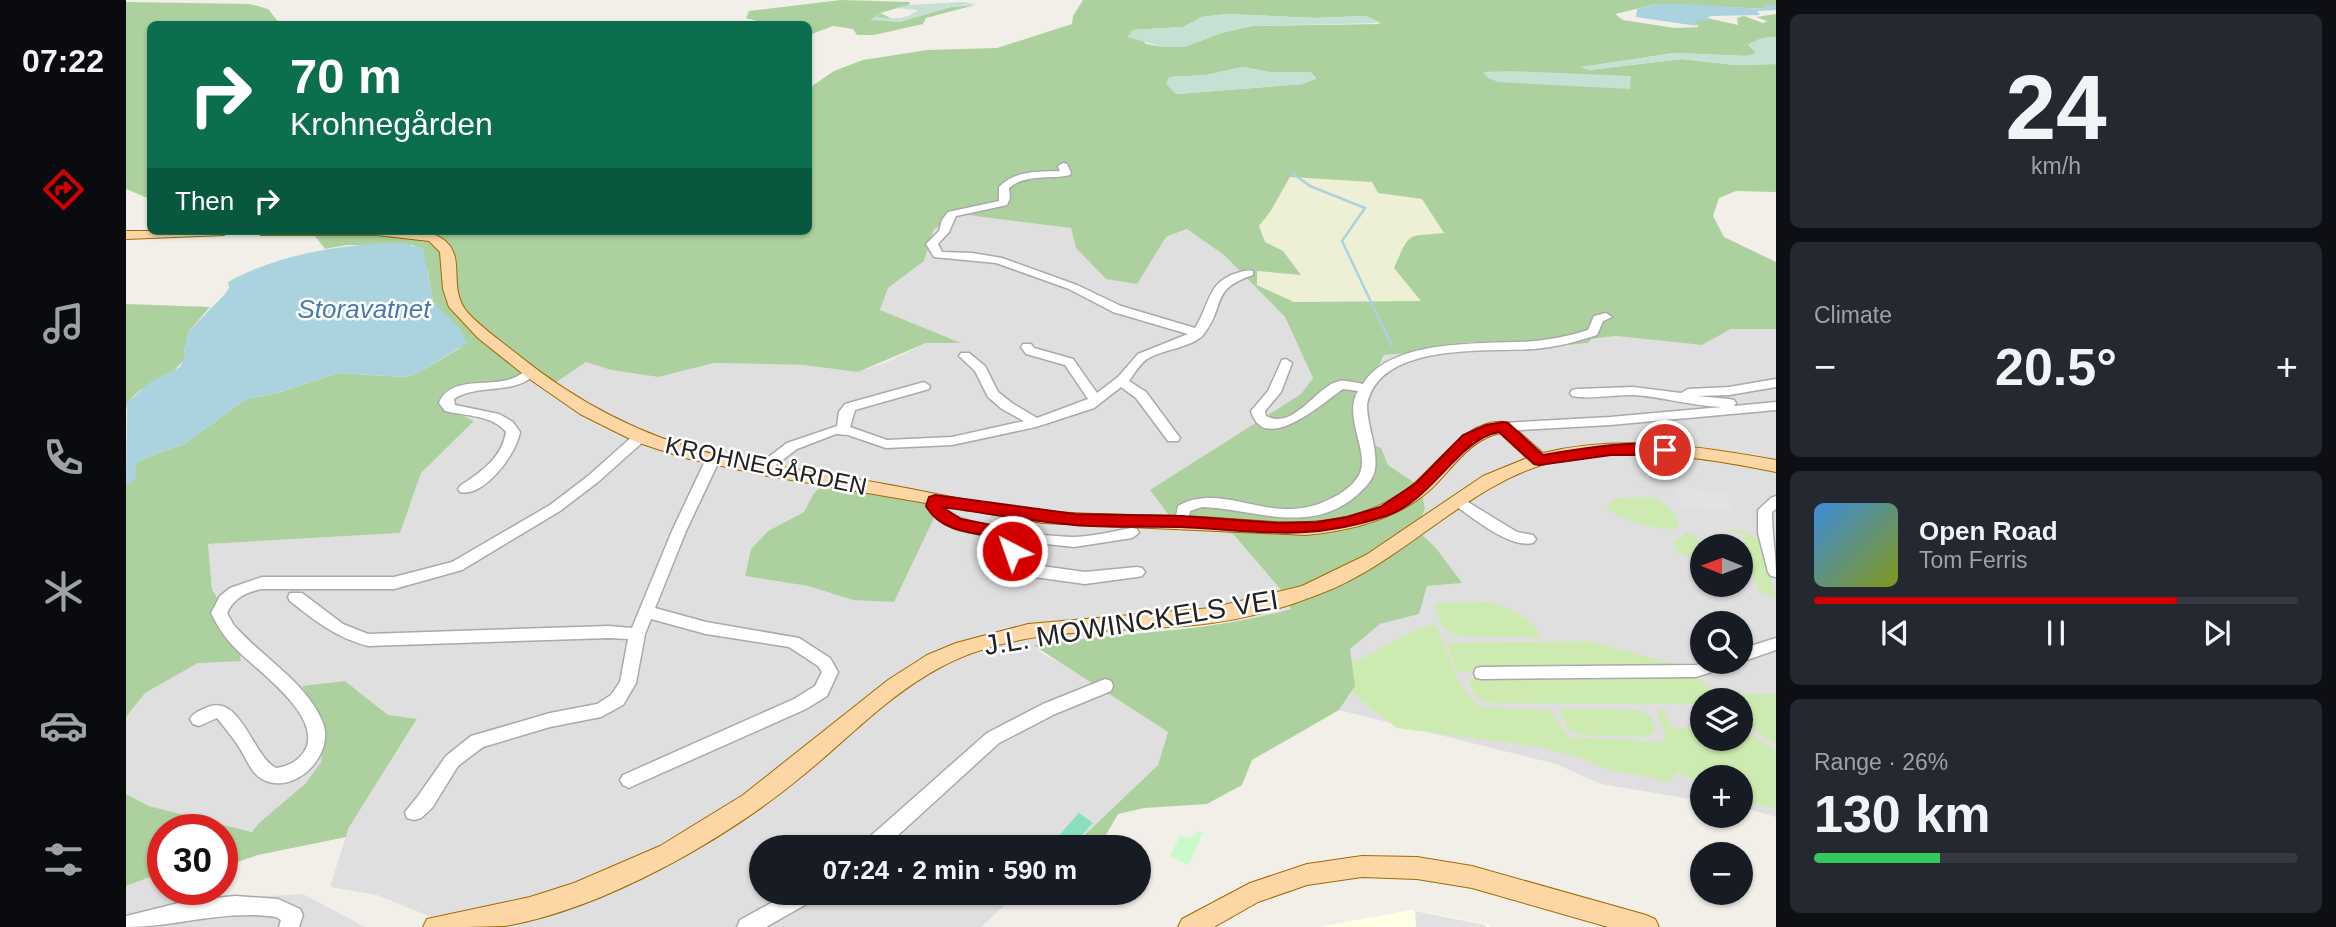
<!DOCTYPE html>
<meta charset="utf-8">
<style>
body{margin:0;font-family:Arial,sans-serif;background:#242831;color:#f1f3f6;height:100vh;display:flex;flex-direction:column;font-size:26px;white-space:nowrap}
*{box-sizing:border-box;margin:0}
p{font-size:23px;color:#9ea1a6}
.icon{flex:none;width:38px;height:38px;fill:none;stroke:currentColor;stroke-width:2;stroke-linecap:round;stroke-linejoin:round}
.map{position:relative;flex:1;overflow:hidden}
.side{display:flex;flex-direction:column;gap:14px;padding:14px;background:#0d0f14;width:560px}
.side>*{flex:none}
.top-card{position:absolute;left:21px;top:21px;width:665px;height:214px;border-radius:10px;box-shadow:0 2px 5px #0004;background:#0b6e4f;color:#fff;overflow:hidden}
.needle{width:46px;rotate:271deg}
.buttons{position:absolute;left:1564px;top:534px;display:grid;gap:14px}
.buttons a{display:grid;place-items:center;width:63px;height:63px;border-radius:50%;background:#171b24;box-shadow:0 2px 5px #0004;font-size:35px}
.speed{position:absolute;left:21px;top:814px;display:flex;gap:14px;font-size:35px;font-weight:700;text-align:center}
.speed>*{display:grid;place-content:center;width:91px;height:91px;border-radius:50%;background:#171b24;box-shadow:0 2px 5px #0004;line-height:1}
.speed .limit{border:10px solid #d22;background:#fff;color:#111}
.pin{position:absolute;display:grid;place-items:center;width:60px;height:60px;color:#fff;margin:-30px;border:4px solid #fff;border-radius:50%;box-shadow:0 2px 7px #0007}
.me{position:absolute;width:77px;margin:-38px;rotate:319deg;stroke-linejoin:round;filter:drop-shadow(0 0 5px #0008)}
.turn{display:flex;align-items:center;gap:24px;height:147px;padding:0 28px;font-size:32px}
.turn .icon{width:91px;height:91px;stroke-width:2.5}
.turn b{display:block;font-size:49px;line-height:60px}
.then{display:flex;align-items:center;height:66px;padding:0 28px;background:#0003;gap:14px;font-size:26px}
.big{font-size:52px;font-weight:800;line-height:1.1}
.side .tile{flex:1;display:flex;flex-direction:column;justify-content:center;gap:10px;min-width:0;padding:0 24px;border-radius:10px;background:#242831}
.side .dial{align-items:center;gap:0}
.dial b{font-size:91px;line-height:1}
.song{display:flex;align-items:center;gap:21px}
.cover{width:84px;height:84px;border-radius:10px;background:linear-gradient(135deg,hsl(210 70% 55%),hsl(70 70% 35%))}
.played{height:7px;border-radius:4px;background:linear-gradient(90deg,#d40000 75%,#363941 75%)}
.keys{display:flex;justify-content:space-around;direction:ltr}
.heat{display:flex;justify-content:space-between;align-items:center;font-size:38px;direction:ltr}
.charge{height:10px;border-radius:5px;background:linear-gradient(90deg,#34c759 26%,#363941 0)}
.trip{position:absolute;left:623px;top:835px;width:402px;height:70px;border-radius:35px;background:#171b24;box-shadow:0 2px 5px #0004;font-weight:800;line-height:70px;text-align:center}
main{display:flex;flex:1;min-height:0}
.menu{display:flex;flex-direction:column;width:126px;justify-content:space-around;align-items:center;background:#090b0e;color:#9ea1a6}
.menu .icon{width:49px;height:49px}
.menu .active{color:#d40000}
.menu b{font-size:32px;color:#f1f3f6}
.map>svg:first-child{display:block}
.residential{fill:#e0dfdf;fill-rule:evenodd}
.education{fill:#ffffe5}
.farmland{fill:#eef0d5}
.grass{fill:#cdebb0}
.forest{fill:#add19e;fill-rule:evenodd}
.wetland{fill:#c6e0d4}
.park{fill:#c8facc}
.pitch{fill:#88e0be}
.parking{fill:#e2e2e2}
.water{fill:#aad3df}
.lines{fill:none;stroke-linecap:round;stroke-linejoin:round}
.stream{stroke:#aad3df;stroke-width:2.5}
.minor-casing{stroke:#a9a9a9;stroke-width:3}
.major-casing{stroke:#a06b00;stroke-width:2}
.minor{fill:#fff;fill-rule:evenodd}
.major{fill:#fcd6a4;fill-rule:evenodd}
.route{fill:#d40000;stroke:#8a0000;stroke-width:2}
.labels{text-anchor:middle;stroke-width:5;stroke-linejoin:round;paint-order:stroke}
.street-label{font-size:24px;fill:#222;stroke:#fff}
.water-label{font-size:26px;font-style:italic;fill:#4a7aab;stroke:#fff}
.near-street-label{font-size:28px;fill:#222;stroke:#fff}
</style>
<main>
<nav class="menu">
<b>07:22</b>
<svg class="icon active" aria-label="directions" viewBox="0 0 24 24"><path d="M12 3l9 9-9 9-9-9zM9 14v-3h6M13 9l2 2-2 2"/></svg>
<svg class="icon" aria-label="music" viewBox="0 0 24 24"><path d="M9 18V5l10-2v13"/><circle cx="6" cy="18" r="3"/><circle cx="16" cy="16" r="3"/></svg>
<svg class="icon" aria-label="phone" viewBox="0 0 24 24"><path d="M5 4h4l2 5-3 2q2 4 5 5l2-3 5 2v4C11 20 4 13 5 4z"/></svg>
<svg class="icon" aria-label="climate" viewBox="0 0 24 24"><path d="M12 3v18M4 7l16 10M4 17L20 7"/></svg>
<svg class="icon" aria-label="car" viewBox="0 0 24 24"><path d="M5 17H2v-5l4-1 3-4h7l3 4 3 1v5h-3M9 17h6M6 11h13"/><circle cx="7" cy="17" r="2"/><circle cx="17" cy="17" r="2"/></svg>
<svg class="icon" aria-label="filters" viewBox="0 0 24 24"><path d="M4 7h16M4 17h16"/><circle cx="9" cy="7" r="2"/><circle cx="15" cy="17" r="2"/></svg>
</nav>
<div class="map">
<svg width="1650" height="927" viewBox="0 0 1650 927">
<rect width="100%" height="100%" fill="#f2efe9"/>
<g class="residential">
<path d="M833 214 945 228 1040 237 1062 229 1098 255 1159 317 1187 378 1176 394 1036 483 1048 522 1107 534 1156 591 1165 609 1132 619 972 635 907 645 917 654 942 667 1042 732 1032 765 946 847H635V892L892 893 855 927H330L251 895 204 887 222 829 291 720 262 715 219 681 177 687 199 730 195 762 179 785 133 823 127 832 23 806 0 794V717L19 693 72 663 110 630 86 589 82 544 274 533 295 473 347 422 323 409 322 391 395 379 429 383 460 362 485 370 531 377 588 363 677 365 732 372 761 362 800 343H832L754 310 762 288 798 261 808 229ZM678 512 727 600 682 586 619 576 625 549 642 531Z"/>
<path d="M1605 329H1650V817L1615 807V777H1577V801L1475 784 1430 764 1213 710 1229 686 1223 649 1254 624 1293 614 1300 586 1335 583 1310 548 1290 529 1299 509 1295 487 1262 465 1255 449 1243 444 1240 390 1258 355 1331 349 1340 342H1375L1397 349 1462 343 1465 340 1490 336 1576 345ZM1577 546H1615V584H1577ZM1577 623H1615V662H1577ZM1577 700H1615V738H1577Z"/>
<path d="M32 874 37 878V889H49L63 901 177 894 239 927H0V886Z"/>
</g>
<path class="education" d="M1285 910 1361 924 1364 927H1193Z"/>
<path class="farmland" d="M1163 177 1246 182 1252 193 1296 199 1319 233 1289 234 1279 244 1296 301 1168 302 1131 285V271L1175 274 1157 251 1139 242 1133 225 1144 212Z"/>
<g class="grass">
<path d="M1523 497C1536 499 1553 515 1552 528 1538 533 1490 519 1480 508L1490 498Z"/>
<path d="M1605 529 1622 533 1633 539 1650 599 1632 591 1616 534 1601 532Z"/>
<path d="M1560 532C1574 535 1577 550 1577 563H1568L1562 556 1552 553 1547 540 1555 539Z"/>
<path d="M1362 602C1383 607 1405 616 1415 637L1332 636 1315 626 1308 603Z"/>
<path d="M1310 625 1334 684 1353 707 1423 710 1443 737 1537 742 1540 736 1531 714 1533 710 1545 709 1537 712 1547 728 1577 729V738H1615V727L1650 751V808L1615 801V777L1565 779 1552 772 1542 782H1535L1530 778 1482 770 1455 758 1416 747 1271 728 1235 701 1221 687 1214 670 1293 628Z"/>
<path d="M1461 641 1549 664 1331 672 1320 643Z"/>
<path d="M1346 677H1571L1585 689 1587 698 1577 700V704L1363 703 1348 695 1342 679Z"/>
<path d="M1601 694H1650V744L1615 721V700H1596L1595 696Z"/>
<path d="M1432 708 1513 710 1525 717 1531 730 1522 737 1456 735 1441 728Z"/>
</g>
<g class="forest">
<path d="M715 0 784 2 783 5 754 13 773 22 825 7 849 5 800 18 797 24 748 35H731L727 29 707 26 683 35 682 24H643L620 18 623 11Z"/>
<path d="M957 0H1650V5H1639L1641 9 1531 4 1489 14 1497 20 1549 28 1573 27 1567 21 1581 18 1612 25 1611 18 1618 16 1637 23 1641 21 1630 17 1650 14V37L1636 38 1622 45 1631 53 1620 56 1548 53 1456 67 1463 70 1556 59 1609 65 1650 64V192L1610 191 1593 198 1587 216 1598 237 1650 262V329H1605L1576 345 1490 336 1466 339 1462 343 1391 350 1375 342H1340L1331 349 1258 355 1240 390 1243 443 1255 448 1262 465 1295 487 1299 509 1290 529 1310 548 1336 583 1301 586 1293 614 1254 624 1224 649 1229 686 1213 710 1126 760 1116 785 1081 804 1018 808 992 814 973 847H946L1032 765 1042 732 907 645C992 632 1082 633 1165 609L1156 591 1107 534 1048 522 1024 490 1175 394 1187 378 1159 317 1098 255 1061 229 1040 237 1011 284 980 279 950 248 945 228 833 214 808 229 798 261 762 288 754 310 835 343H800L732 372 677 365 588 363 532 377 485 370 460 362 429 383 395 379 322 391 323 409 348 421 295 473 274 533 82 544 86 589 110 630 115 661 72 663 19 693 0 717V486L12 461 58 444 120 399 151 393 212 373 280 377 294 372 334 348 317 313 307 301 302 273 297 257 288 245H221L199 249 189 236 192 231H682L683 88 708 71 737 60 801 50 871 48 946 24 947 16ZM1100 14 1189 18 1240 16 1254 24 1126 26 1095 33 1058 47H1038L1020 44 1007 30 1057 27 1076 17ZM1117 67 1143 72H1184L1190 78 1177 84 1051 94 1044 77 1080 75ZM1164 177 1246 182 1252 193 1296 199 1318 233C1281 237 1285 229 1268 268L1295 301 1168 302 1131 285V271L1175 275 1157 251 1139 242 1133 226 1144 212Z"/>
<path d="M0 2 124 4 142 9 154 24H24V199L0 189Z"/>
<path d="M0 304 84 307 63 331 58 352 60 354C51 381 11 380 0 408Z"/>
<path d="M707 477 818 497 768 602 727 600 682 586 619 576 625 549 642 531 678 512 688 493Z"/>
<path d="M219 681 262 715 291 719 222 829 220 837 132 855 96 867V830H37V877L32 874 0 886V794L23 806 126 832 133 823 179 784 195 762 199 730 176 686Z"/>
</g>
<g class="wetland">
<path d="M837 2 850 4 825 7 773 22 744 20 754 13 751 17C766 18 779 21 792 10L770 8 783 5Z"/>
<path d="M1100 14 1189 18 1240 16 1256 23 1126 26 1095 33 1058 47H1038L1001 37 1007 30 1057 27 1076 17Z"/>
<path d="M1650 37V64L1609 65 1556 59 1463 70 1455 67 1548 53 1620 56 1630 53 1622 44 1636 38Z"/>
<path d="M1117 67 1143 72H1184L1190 79 1177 84 1050 94 1040 84 1043 77 1080 75Z"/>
<path d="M1383 71 1505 76 1504 89 1372 82 1362 78 1357 72Z"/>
</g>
<path class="park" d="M1072 831 1077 833 1062 865 1044 856 1054 836 1065 838Z"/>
<path class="pitch" d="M953 813 967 823 945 847 924 845Z"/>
<g class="parking">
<path d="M1548 488 1598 492 1607 511 1558 508Z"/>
<path d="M1289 911 1360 925V927H1290Z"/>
</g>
<g class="water">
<path d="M1531 4C1567 3 1603 8 1639 9L1636 5H1650V10L1631 11 1634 15 1585 16 1581 18 1583 20 1567 21 1571 26 1510 17 1511 9Z"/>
<path d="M274 243 297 248 307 301 334 329 341 343 294 372 280 377 212 373 151 393 120 399 58 444 12 461 9 470 10 478 0 486 1 403 24 382 54 367 60 354 58 352 63 331 99 294 103 288 102 282C153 254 215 244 274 243Z"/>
</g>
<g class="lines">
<path class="stream" d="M1166 173 1184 186 1239 208 1216 241 1266 346"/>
<defs>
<g id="minor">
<path d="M937 163 941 164 945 173 944 175C923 180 901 173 883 188L884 198 881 205 830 216 823 232 812 244 816 252 846 253 876 258 951 285 995 306 1069 328C1084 305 1081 282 1111 273 1117 271 1121 270 1127 271V275C1082 290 1101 306 1077 335 1067 347 1035 350 1021 359 1014 364 1008 374 1003 381L1020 392 1054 438 1052 441H1042L1010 398 995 387 968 408 910 427 826 445 760 448 722 435 710 434 671 449 642 471H632L630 468 632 465 661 443 711 426 713 412 719 404 798 382 804 386 803 389 729 410 724 427 761 440 826 437 898 421 876 409 862 397 849 371 833 356 835 353H843L859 366 872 392 886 403 911 418 962 399 939 365 900 354 895 347 897 344H905L908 348 947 359 971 393 992 377 1012 354 1062 334 987 312 943 289 870 263 808 257 800 244 813 231 816 220 822 212 873 201V187C889 170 913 172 934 171L932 166Z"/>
<path d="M1480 313 1486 317 1477 321 1471 335C1450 342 1430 347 1408 349 1360 352 1252 342 1241 405 1241 426 1252 448 1249 469 1248 479 1238 489 1231 495 1184 536 1129 509 1076 507L1064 511 1061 526H1051L1049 522 1052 506C1081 489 1116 504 1146 508 1166 511 1187 508 1204 499 1215 494 1227 486 1233 475 1245 452 1216 417 1232 391L1217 389C1199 401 1138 457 1125 411L1142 391 1156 360 1160 359 1166 363 1155 392 1139 411 1140 416C1169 431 1190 385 1214 381 1221 380 1230 383 1237 384 1266 337 1360 345 1409 341 1427 339 1444 336 1462 330L1468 316Z"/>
<path d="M405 369 410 370 411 373C388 396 353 383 328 399L329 405 373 414 387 422 394 432C391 453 358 498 334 492L332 489 334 486C355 472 376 458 380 432 367 415 339 416 319 411L313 403C323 376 363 387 385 379 392 377 398 371 405 369Z"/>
<path d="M1650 379V387L1603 395 1571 396 1603 399 1608 400 1610 403 1608 406 1650 402V410L1484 425 1377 431 1370 427 1377 423 1484 417 1596 407C1566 406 1538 397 1508 395 1488 394 1466 400 1446 396L1444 393 1446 390 1451 389 1507 387 1555 393 1562 389 1603 387Z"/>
<path d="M513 434 520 438 518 441 472 482 434 511 336 570 268 589H136C120 592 108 598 101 613L107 624C135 657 181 682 197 723 209 755 168 797 136 779 124 772 119 755 111 744 105 735 98 727 91 718L73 726 67 724 64 719C68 712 75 710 82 707 115 694 127 757 150 768 161 767 172 761 178 752 200 717 130 670 110 649 99 638 92 627 85 613L94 596 104 588 136 577H268L326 562 424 505 462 476 508 435Z"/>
<path d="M587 455 594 459 560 531 529 608 580 622 673 638 704 658 712 672 701 696 680 709 509 785 503 788 497 785 494 780 497 775 668 699 689 686 696 672 692 666 663 647 580 634 525 619 519 634 510 683 497 705 475 717 424 727 357 747 332 766 306 808 295 818 288 820 281 818 279 812 292 796 320 756 345 736 424 713 471 704 485 695 494 682 502 639 483 638 242 646C211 638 189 621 164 601L162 597 164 593H176L217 624 242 634 483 626 506 628 546 531 580 459Z"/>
<path d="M809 496 814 498 817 510C847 527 911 536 946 537 965 537 987 531 1006 528L1011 529 1013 533 1006 538 948 547 893 541 894 563 959 572 1011 567 1016 568 1019 572 1016 576 1011 577 959 584 887 574 878 565V538C850 533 816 533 801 506L804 498Z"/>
<path d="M1332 496 1391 532 1407 535 1410 539 1407 543C1384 549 1346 517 1327 504L1325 501Z"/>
<path d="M1650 496V509L1646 512C1646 534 1650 555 1650 577L1645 576 1642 572 1632 533V510L1645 498Z"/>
<path d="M1650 638V650L1615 662H1612H1615V649Z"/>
<path d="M1580 662H1606L1604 666 1570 677 1356 679 1350 678 1348 673 1350 668 1356 667 1570 665Z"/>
<path d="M979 679 985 681 987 686 985 691 929 714 873 743 759 847H736L739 841 861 733 917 704Z"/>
<path d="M665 892H694L691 898 640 927H611L614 920Z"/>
<path d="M109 896 152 899 174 909 177 915 173 927H153L155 920 150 917C98 909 51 927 0 927V916L61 901Z"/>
</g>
<g id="major">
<path d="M0 231H105L98 235 0 239Z"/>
<path d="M128 231H298C351 245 316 283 342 313 357 329 375 341 391 354 452 403 515 436 590 455 644 466 699 473 753 483 808 493 864 506 920 511 966 516 1012 514 1058 516 1104 518 1150 525 1196 521 1226 518 1256 507 1280 490 1309 470 1342 413 1383 423L1417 453C1494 434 1573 446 1650 460V472C1580 458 1507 446 1436 460 1346 477 1280 563 1191 595 1153 610 1110 621 1069 625 985 633 891 626 815 667 762 695 721 740 675 777 599 840 477 909 379 926 353 927 324 927 297 927L301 919 404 897 448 883 534 846 617 795 762 680 801 655 830 643 902 624 1085 608 1176 586 1240 555 1357 476 1401 458 1374 433C1342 440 1326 470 1304 490 1270 520 1224 531 1180 535L917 523 642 476 559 458 510 442 454 414 402 378 352 338 323 307 317 289 314 252 303 241 251 235H135Z"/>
<path d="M1236 856 1291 857 1346 866 1520 915 1529 919 1533 927H1482L1346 888 1291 879 1236 877 1181 885 1132 902 1088 927H1052L1056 919 1124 883 1181 864Z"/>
</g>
</defs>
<use href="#minor" class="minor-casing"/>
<use href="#major" class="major-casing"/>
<use href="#minor" class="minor"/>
<use href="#major" class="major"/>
</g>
<path class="route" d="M1377 422 1382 423 1417 455C1440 451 1533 435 1547 450L1539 455H1485L1413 465 1408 464 1373 432C1332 439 1306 501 1260 516 1181 542 1135 531 1055 527 1020 526 984 528 948 525 904 521 860 513 816 507L835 519 891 530 894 551 886 557 877 551V538C849 533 815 533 800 506L803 497 809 495 949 514 1056 516 1153 523 1191 522 1221 517 1254 507 1290 483 1337 435 1360 425Z"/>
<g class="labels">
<g class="street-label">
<text transform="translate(640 466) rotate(12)" y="8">KROHNEGÅRDEN</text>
</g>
<g class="water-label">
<text x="238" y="318">Storavatnet</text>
</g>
<g class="near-street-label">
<text transform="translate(1005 622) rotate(-9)" y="10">J.L. MOWINCKELS VEI</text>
</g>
</g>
</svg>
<div class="buttons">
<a><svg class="needle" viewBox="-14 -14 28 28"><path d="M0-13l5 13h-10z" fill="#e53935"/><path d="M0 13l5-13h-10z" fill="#9ea1a6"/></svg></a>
<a><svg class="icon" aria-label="search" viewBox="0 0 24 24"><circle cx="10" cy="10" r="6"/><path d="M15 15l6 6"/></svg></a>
<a><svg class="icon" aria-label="layers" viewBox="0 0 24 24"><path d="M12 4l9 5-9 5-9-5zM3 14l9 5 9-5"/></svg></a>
<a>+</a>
<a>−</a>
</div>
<div class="speed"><div class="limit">30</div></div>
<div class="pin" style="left:1539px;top:450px;background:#d93025"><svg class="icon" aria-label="arrive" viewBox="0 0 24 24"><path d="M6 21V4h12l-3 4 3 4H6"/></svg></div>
<svg class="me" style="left:886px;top:551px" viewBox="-20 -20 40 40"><circle r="17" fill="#d40000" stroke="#fff" stroke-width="3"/><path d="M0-11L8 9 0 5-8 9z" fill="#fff"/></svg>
<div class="trip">07:24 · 2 min · 590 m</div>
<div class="top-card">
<div class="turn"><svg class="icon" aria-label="right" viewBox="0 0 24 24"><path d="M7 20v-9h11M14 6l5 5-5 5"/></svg><div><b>70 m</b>Krohnegården</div></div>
<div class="then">Then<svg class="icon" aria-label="right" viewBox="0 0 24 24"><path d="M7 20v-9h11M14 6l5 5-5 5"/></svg></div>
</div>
</div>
<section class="side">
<div class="tile dial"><b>24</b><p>km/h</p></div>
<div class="tile"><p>Climate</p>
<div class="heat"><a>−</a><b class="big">20.5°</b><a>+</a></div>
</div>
<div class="tile">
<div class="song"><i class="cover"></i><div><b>Open Road</b><p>Tom Ferris</p></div></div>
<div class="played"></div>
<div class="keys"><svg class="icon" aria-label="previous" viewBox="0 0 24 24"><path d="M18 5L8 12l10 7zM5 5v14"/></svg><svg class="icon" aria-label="pause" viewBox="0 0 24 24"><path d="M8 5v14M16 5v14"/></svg><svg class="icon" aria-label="next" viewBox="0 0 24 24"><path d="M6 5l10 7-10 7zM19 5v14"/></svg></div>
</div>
<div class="tile"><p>Range · 26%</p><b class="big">130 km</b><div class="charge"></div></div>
</section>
</main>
